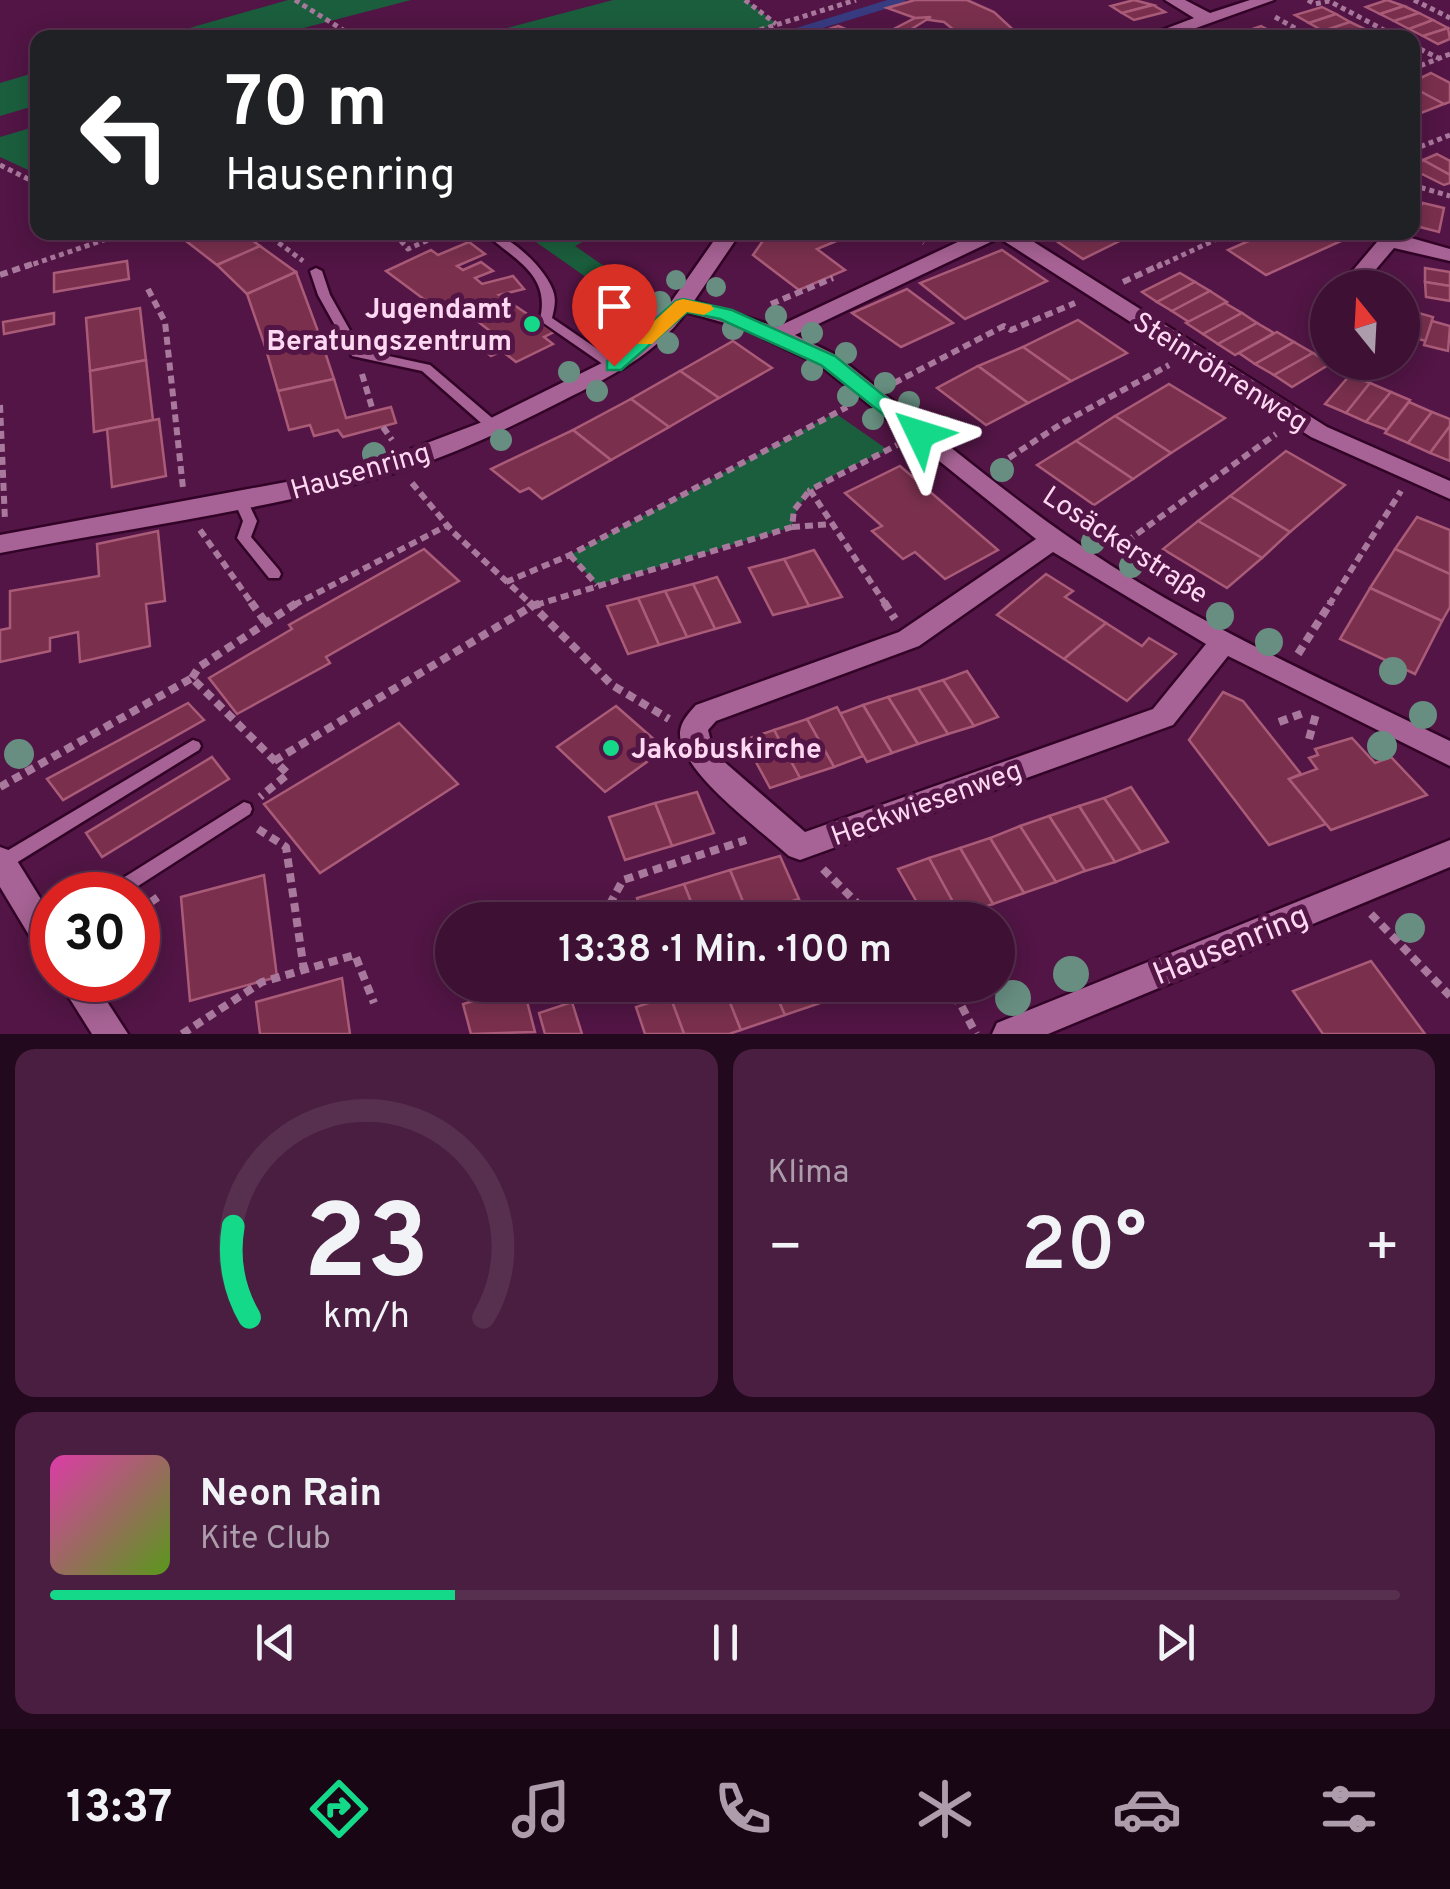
<!DOCTYPE html>
<html lang="de">
<meta charset="utf-8">
<style>
body{margin:0;font-family:Overpass,sans-serif;background:#491e40;color:#f1f3f6;height:100vh;display:flex;flex-direction:column;font-size:38px;white-space:nowrap}
*{box-sizing:border-box;margin:0}
p{font-size:32px;color:#ad9dac}
.icon{flex:none;width:55px;height:55px;fill:none;stroke:currentColor;stroke-width:2;stroke-linecap:round;stroke-linejoin:round}
.map{position:relative;height:1034px;overflow:hidden}
.details{display:flex;flex-direction:column;gap:15px;padding:15px;background:#22091d;flex:1}
.details>*{flex:none}
.top-card{position:absolute;left:30px;top:30px;width:1390px;height:210px;border-radius:20px;box-shadow:0 5px 25px #0003,0 0 0 2px #57304f;background:#202124;color:#fff;overflow:hidden}
.needle{width:65px;rotate:342deg}
.tools{position:absolute;left:1310px;top:270px;display:grid;gap:20px}
.tools a{display:grid;place-items:center;width:110px;height:110px;border-radius:50%;background:#3e1034;box-shadow:0 5px 25px #0003,0 0 0 2px #57304f;font-size:50px}
.speed{position:absolute;left:30px;top:872px;display:flex;gap:20px;font-size:50px;font-weight:700;text-align:center}
.speed>*{display:grid;place-content:center;width:130px;height:130px;border-radius:50%;background:#3e1034;box-shadow:0 5px 25px #0003,0 0 0 2px #57304f;line-height:1}
.speed .limit{border:15px solid #d22;background:#fff;color:#111}
.pin{position:absolute;display:grid;place-items:center;width:85px;height:85px;color:#fff;margin:-102px -42px;border-radius:50% 50% 50% 0;rotate:-45deg;box-shadow:0 0 10px #0007}
.pin .icon{rotate:45deg}
.me{position:absolute;width:110px;margin:-55px;rotate:311deg;stroke-linejoin:round;filter:drop-shadow(0 0 8px #0008)}
.turn{display:flex;align-items:center;gap:35px;height:210px;padding:0 30px;font-size:45px}
.turn .icon{width:130px;height:130px;stroke-width:2.5}
.turn b{display:block;font-size:70px;line-height:85px}
.big{font-size:75px;font-weight:600;line-height:1.1}
.details .widget{flex:1;display:flex;flex-direction:column;justify-content:center;gap:15px;min-width:0;padding:0 35px;border-radius:20px;background:#491e40}
.details .dial{align-items:center;gap:0}
.dial svg{height:260px;overflow:visible;fill:none;stroke:#57304f;stroke-width:7;stroke-linecap:round;text-anchor:middle}
.dial text{fill:#f1f3f6;stroke:none}
.song{display:flex;align-items:center;gap:30px}
.cover{width:120px;height:120px;border-radius:15px;background:linear-gradient(135deg,hsl(320 70% 55%),hsl(90 70% 35%))}
.played{height:10px;border-radius:5px;background:linear-gradient(90deg,#14d989 30%,#57304f 30%)}
.keys{display:flex;justify-content:space-around;direction:ltr}
.heat{display:flex;justify-content:space-between;align-items:center;font-size:55px;direction:ltr}
.details .tiles{flex:1;display:grid;gap:15px;grid-template-columns:1fr 1fr}
.widget:last-child{grid-column:span 2}
.trip{position:absolute;left:435px;top:902px;width:580px;height:100px;border-radius:50px;background:#3e1034;box-shadow:0 5px 25px #0003,0 0 0 2px #57304f;font-weight:600;line-height:100px;text-align:center}
.dock{display:flex;height:160px;justify-content:space-around;align-items:center;background:#190615;color:#ad9dac}
.dock .icon{width:70px;height:70px}
.dock .selected{color:#14d989}
.dock b{font-size:45px;color:#f1f3f6}
.map>svg:first-child{display:block}
.green{fill:#1b5e3d}
.lines{fill:none;stroke-linecap:round;stroke-linejoin:round}
.stream{stroke:#383b80;stroke-width:8}
.building{fill:#7a304d;stroke:#aa5b78;stroke-width:2.5}
.lane-casing{stroke:#310327;stroke-width:5}
.street-casing{stroke:#310327;stroke-width:5}
.path-far2{stroke:#a9789d;stroke-width:5;stroke-dasharray:5 4;stroke-linecap:butt}
.path-far1{stroke:#a9789d;stroke-width:6;stroke-dasharray:8 5;stroke-linecap:butt}
.path{stroke:#a9789d;stroke-width:8;stroke-dasharray:9 6;stroke-linecap:butt}
.lane{fill:#a76395;fill-rule:evenodd}
.street{fill:#a76395;fill-rule:evenodd}
.tree{fill:#678e80}
.route{fill:#14d989;stroke:#0d8d59;stroke-width:2.5}
.slow{fill:#f59e0b}
.poi-dot{fill:#14d989;stroke:#521545;stroke-width:4}
.labels{text-anchor:middle;stroke-width:10;stroke-linejoin:round;paint-order:stroke}
.poi-label{font-size:28px;font-weight:bold;fill:#fed8f2;stroke:#521545;text-anchor:end}
.street-label{font-size:28px;fill:#fed8f2;stroke:#521545}
.near-street-label{font-size:32px;fill:#fed8f2;stroke:#521545}
</style>
<div class="map">
<svg width="1450" height="1034" viewBox="0 0 1450 1034">
<rect width="100%" height="100%" fill="#521545"/>
<g class="green">
<path d="M288 0H411L269 37H158Z"/>
<path d="M613 0H745L777 24 734 38 473 37Z"/>
<path d="M37 72V105L0 116V83Z"/>
<path d="M37 126V174L0 157V137Z"/>
<path d="M523 233H578L588 239 575 246 623 279 603 289Z"/>
<path d="M835 413 888 450C853 467 797 483 792 527L597 585 570 555Z"/>
</g>
<g class="lines">
<path class="stream" d="M777 38 901 0"/>
</g>
<g class="building">
<path d="M915 0H967L994 12 1022 38H964L944 22 915 18 887 8Z"/>
<path d="M1134 0 1153 5 1122 13 1111 6Z"/>
<path d="M1387 0 1404 6 1380 14 1366 7Z"/>
<path d="M1153 5 1165 12 1134 20 1122 13Z"/>
<path d="M1404 6 1419 13 1394 21 1380 14Z"/>
<path d="M1322 7 1336 14 1309 23 1295 15Z"/>
<path d="M1419 13 1433 20 1409 29 1394 21Z"/>
<path d="M1336 14 1350 22 1323 31 1309 23Z"/>
<path d="M931 17 900 36 890 31 915 18Z"/>
<path d="M1433 20 1448 28 1423 36 1409 29Z"/>
<path d="M1350 22 1365 29 1341 38 1323 31Z"/>
<path d="M838 26 865 37 880 29 900 36 909 32 921 38H801Z"/>
<path d="M1261 26 1283 38H1226Z"/>
<path d="M1448 28 1450 39 1438 44 1423 36Z"/>
<path d="M1431 73 1450 83V102L1444 104 1412 87V82Z"/>
<path d="M1412 87 1444 104 1416 115 1412 113Z"/>
<path d="M1437 154 1450 161V175L1423 160Z"/>
<path d="M1423 160 1450 175V183L1444 185 1412 169Z"/>
<path d="M1423 203 1444 208 1439 232 1412 225V216Z"/>
<path d="M205 232H241L260 246 217 265 186 241Z"/>
<path d="M769 232H858L817 249 845 270 799 290 753 255Z"/>
<path d="M1043 232H1138L1083 259Z"/>
<path d="M1269 232H1327L1341 241 1266 275 1228 250Z"/>
<path d="M469 242 485 254 457 266 463 270 481 262 493 271 475 278 482 284 513 276 524 289 499 295 554 332 544 337 553 344 516 362 502 351 491 356 472 340 490 331 467 313 452 320 386 271 431 250 438 255Z"/>
<path d="M260 246 296 272 247 294 217 265Z"/>
<path d="M1002 250 1047 281 965 319 920 283Z"/>
<path d="M127 261 129 279 54 292V273Z"/>
<path d="M1425 268 1450 272V286L1425 282Z"/>
<path d="M296 272 319 334 265 346 247 294Z"/>
<path d="M1180 273 1195 282 1157 302 1142 292Z"/>
<path d="M1195 282 1210 291 1172 311 1157 302Z"/>
<path d="M1425 282 1450 286V301L1426 297Z"/>
<path d="M907 289 953 323 901 347 852 313Z"/>
<path d="M1210 291 1227 302 1189 322 1172 311Z"/>
<path d="M1225 303 1242 313 1203 334 1186 323Z"/>
<path d="M140 308 146 360 90 371 86 318Z"/>
<path d="M1408 310 1433 317 1426 341 1402 335Z"/>
<path d="M54 313V324L4 334 3 322Z"/>
<path d="M1242 313 1257 323 1218 344 1203 334Z"/>
<path d="M1078 320 1127 353 1071 381 1023 347Z"/>
<path d="M1432 321 1450 326 1448 351 1424 345Z"/>
<path d="M1257 323 1274 333 1235 355 1218 344Z"/>
<path d="M1277 332 1294 342 1255 364 1239 353Z"/>
<path d="M319 334 334 379 278 391 265 346Z"/>
<path d="M733 341 772 368 719 398 680 371Z"/>
<path d="M1294 342 1313 353 1274 375 1255 364Z"/>
<path d="M1023 347 1071 381 1028 403 978 366Z"/>
<path d="M1313 353 1330 364 1292 387 1274 375Z"/>
<path d="M146 360 153 420 94 432 90 371Z"/>
<path d="M978 366 1028 403 986 425 937 388Z"/>
<path d="M680 371 719 398 669 427 631 399Z"/>
<path d="M1350 375 1370 383 1346 413 1325 404Z"/>
<path d="M334 379 346 418 391 407 396 423 343 437 338 430 314 436 310 425 289 430 278 391Z"/>
<path d="M1370 383 1391 392 1366 422 1346 413Z"/>
<path d="M1169 384 1225 418 1171 453 1115 416Z"/>
<path d="M1391 392 1410 400 1387 430 1366 422Z"/>
<path d="M631 399 669 427 611 460 573 430Z"/>
<path d="M1409 402 1432 412 1408 443 1385 433Z"/>
<path d="M1432 412 1450 419V426L1430 453 1408 443Z"/>
<path d="M1115 416 1171 453 1133 479 1076 441Z"/>
<path d="M159 419 166 476 112 487 107 429Z"/>
<path d="M1450 426V461L1430 453Z"/>
<path d="M573 430 611 460 542 499 529 488 520 492 491 469Z"/>
<path d="M1076 441 1133 479 1094 505 1037 465Z"/>
<path d="M1286 451 1345 485 1290 532 1230 496Z"/>
<path d="M900 466 998 550 945 579 915 552 903 559 872 531 882 526 845 493Z"/>
<path d="M1230 496 1290 532 1262 558 1198 521Z"/>
<path d="M1417 517 1450 530V574L1395 549Z"/>
<path d="M1198 521 1262 558 1227 588 1163 549Z"/>
<path d="M158 531 165 601 146 604 150 646 80 662 78 632 50 638V651L0 662V630L10 628V591L99 576 97 544Z"/>
<path d="M424 549 459 581 326 657 330 663 237 714 209 678 292 629 289 625Z"/>
<path d="M1395 549 1450 574V607L1442 621 1370 588Z"/>
<path d="M814 550 842 597 809 606 784 559Z"/>
<path d="M784 559 809 606 773 615 749 568Z"/>
<path d="M1046 574 1073 591 1065 597 1106 623 1064 659 997 615Z"/>
<path d="M717 577 740 622 715 629 693 584Z"/>
<path d="M693 584 715 629 687 637 665 591Z"/>
<path d="M1370 588 1442 621 1415 674 1340 639Z"/>
<path d="M665 591 687 637 659 645 638 598Z"/>
<path d="M638 598 659 645 628 654 607 606Z"/>
<path d="M1106 623 1142 646 1149 638 1176 654 1127 701 1064 659Z"/>
<path d="M967 671 998 717 974 726 943 680Z"/>
<path d="M943 680 974 726 948 734 918 688Z"/>
<path d="M918 688 948 734 918 744 888 697Z"/>
<path d="M1223 692 1243 701 1301 774 1289 779 1326 824 1269 845 1189 740Z"/>
<path d="M888 697 918 744 892 753 863 705Z"/>
<path d="M188 703 204 720 63 800 47 779Z"/>
<path d="M863 705 892 753 867 762 839 714Z"/>
<path d="M616 706 665 749 605 792 557 747Z"/>
<path d="M837 707 863 756 834 767 807 719Z"/>
<path d="M807 719 834 767 800 778 774 730Z"/>
<path d="M399 723 458 784 320 873 264 804Z"/>
<path d="M774 730 800 778 770 788 744 740Z"/>
<path d="M1352 738 1375 763 1391 757 1427 795 1331 830 1289 779 1317 769 1309 758 1318 755 1315 749Z"/>
<path d="M212 757 229 779 102 857 86 833Z"/>
<path d="M1131 787 1168 842 1141 852 1104 798Z"/>
<path d="M697 792 714 833 672 846 655 803Z"/>
<path d="M1104 798 1141 852 1115 862 1079 806Z"/>
<path d="M655 803 672 846 625 860 609 817Z"/>
<path d="M1079 806 1115 862 1085 871 1049 816Z"/>
<path d="M1049 816 1085 871 1056 882 1020 826Z"/>
<path d="M1020 826 1056 882 1024 893 990 838Z"/>
<path d="M990 838 1024 893 993 904 960 848Z"/>
<path d="M960 848 993 904 960 915 929 858Z"/>
<path d="M780 856 799 899 748 914 730 870Z"/>
<path d="M929 858 960 915 927 920 898 869Z"/>
<path d="M730 870 748 914 729 920H698L684 884Z"/>
<path d="M264 875 277 977 190 1001 181 897Z"/>
<path d="M684 884 698 920H644L637 898Z"/>
<path d="M1371 961 1425 1034H1323L1293 991Z"/>
<path d="M342 978 350 1034H260L256 1002Z"/>
<path d="M705 985H723L741 1030 729 1034H684L670 996Z"/>
<path d="M723 985H772L785 1015 741 1030Z"/>
<path d="M772 985H829L835 998 785 1015Z"/>
<path d="M829 985H876L835 998Z"/>
<path d="M523 986 535 1032 471 1034 463 1004Z"/>
<path d="M670 996 684 1034H645L636 1007Z"/>
<path d="M572 1002 582 1034H545L539 1013Z"/>
</g>
<g class="lines">
<defs>
<g id="lane">
<path d="M484 232C508 232 548 270 554 294 556 302 554 310 552 318L618 363 620 366 618 369H610L542 322 540 319C551 273 512 259 484 232Z"/>
<path d="M316 268 322 271 330 295 361 350 430 365 498 423 499 426 498 429H488L422 371 352 356 318 295 310 271Z"/>
<path d="M630 302 674 317 676 320 670 324 629 310 596 314 590 310 596 306Z"/>
<path d="M241 496 246 498 257 521 251 537 279 570 281 574 279 578H269L237 538 243 521 234 501Z"/>
<path d="M193 740 199 742 201 746 199 750 8 868 0 870V855Z"/>
<path d="M244 802 250 804 252 809 250 814 124 895H101L104 890Z"/>
</g>
<g id="street">
<path d="M1165 0H1185L1210 13 1250 0H1274L1168 38H1141L1194 18Z"/>
<path d="M720 232H741L694 301 777 327 979 232H1018L1327 427 1450 481V499L1311 437 999 238 795 335 836 355C911 414 985 478 1063 533 1182 618 1319 677 1450 741V766L1228 656 1173 725 800 860 789 856C761 830 678 771 680 732 681 721 689 713 696 705L899 632 1036 539 820 365 743 328 686 312C657 354 608 378 564 400 512 426 459 453 403 470 272 510 134 527 0 553V535L324 475 390 457 485 421 606 361 662 315ZM1053 552 1206 644 1153 709 805 832 714 753 708 730 716 721 919 646Z"/>
<path d="M1365 232H1390L1450 249V261L1394 248 1360 288H1338L1377 242Z"/>
<path d="M1450 840V867L1048 1034H992L997 1023Z"/>
<path d="M0 847 11 851 52 917V959L41 955 0 887Z"/>
<path d="M58 980H93L128 1034H92Z"/>
</g>
</defs>
<use href="#lane" class="lane-casing"/>
<use href="#street" class="street-casing"/>
<g class="path-far2">
<path d="M295 0 356 38"/>
<path d="M745 0 776 24"/>
<path d="M1308 0 1315 4 1329 1 1399 38"/>
<path d="M1414 0 1450 18"/>
<path d="M1275 17 1313 38"/>
<path d="M734 38 856 0"/>
<path d="M1412 45 1438 58"/>
<path d="M1412 69 1450 54"/>
<path d="M1412 150 1450 135"/>
<path d="M0 165 38 184"/>
<path d="M1412 185 1450 196"/>
<path d="M264 232 303 261"/>
<path d="M909 232 924 243"/>
<path d="M395 234 408 249 446 232"/>
<path d="M25 267 127 232"/>
<path d="M1157 267 1232 232"/>
</g>
<g class="path-far1">
<path d="M0 275 32 264"/>
<path d="M1123 282 1162 264"/>
<path d="M148 289 165 322 183 488"/>
<path d="M771 304 833 278"/>
<path d="M362 374 373 411"/>
<path d="M894 383 1004 326 1011 330 1075 303"/>
<path d="M0 405 5 521"/>
<path d="M383 427 392 440"/>
<path d="M998 465 1064 422 1169 365"/>
<path d="M412 483 453 532 532 605"/>
<path d="M792 527 831 524"/>
<path d="M200 530 253 605"/>
<path d="M1116 549 1276 434"/>
<path d="M570 555 597 585"/>
<path d="M506 582 570 555 847 407"/>
<path d="M294 605 446 526"/>
<path d="M536 605 792 527 794 510 810 490"/>
<path d="M886 605 810 490 897 445"/>
<path d="M1329 605 1401 491"/>
</g>
<g class="path">
<path d="M251 602 266 623"/>
<path d="M529 602 612 685 669 719"/>
<path d="M884 602 895 619"/>
<path d="M1298 654 1331 602"/>
<path d="M192 678 199 667 298 602"/>
<path d="M1279 722 1306 712"/>
<path d="M1309 739 1316 714"/>
<path d="M274 761 532 606 545 602"/>
<path d="M0 787 192 678 288 774 260 797"/>
<path d="M258 829 286 847 304 970"/>
<path d="M823 869 874 920"/>
<path d="M138 911 161 895"/>
<path d="M1371 914 1450 996"/>
<path d="M614 920 611 902 623 880 746 840"/>
<path d="M853 920 869 915"/>
<path d="M941 985 961 1005 976 1034"/>
<path d="M613 1000 657 985"/>
<path d="M182 1034 262 982 355 955 374 1003"/>
</g>
<use href="#lane" class="lane"/>
<use href="#street" class="street"/>
</g>
<g class="tree">
<circle cx="676" cy="280" r="10"/>
<circle cx="716" cy="287" r="10"/>
<circle cx="660" cy="302" r="11"/>
<circle cx="776" cy="316" r="11"/>
<circle cx="633" cy="328" r="11"/>
<circle cx="733" cy="329" r="11"/>
<circle cx="812" cy="333" r="11"/>
<circle cx="668" cy="343" r="11"/>
<circle cx="846" cy="353" r="11"/>
<circle cx="812" cy="370" r="11"/>
<circle cx="569" cy="372" r="11"/>
<circle cx="885" cy="383" r="11"/>
<circle cx="597" cy="391" r="11"/>
<circle cx="848" cy="396" r="11"/>
<circle cx="909" cy="402" r="11"/>
<circle cx="873" cy="419" r="11"/>
<circle cx="944" cy="427" r="11"/>
<circle cx="501" cy="440" r="11"/>
<circle cx="374" cy="454" r="12"/>
<circle cx="1002" cy="470" r="12"/>
<circle cx="1093" cy="542" r="12"/>
<circle cx="1131" cy="566" r="12"/>
<circle cx="1220" cy="616" r="14"/>
<circle cx="1269" cy="642" r="14"/>
<circle cx="1393" cy="671" r="14"/>
<circle cx="1423" cy="715" r="14"/>
<circle cx="1382" cy="746" r="15"/>
<circle cx="19" cy="754" r="15"/>
<circle cx="1410" cy="928" r="15"/>
<circle cx="1071" cy="974" r="18"/>
<circle cx="1013" cy="998" r="18"/>
</g>
<path class="route" d="M683 299 732 310 835 356 931 434 928 438H913L821 365 720 319 687 312 621 370H607V361L676 301Z"/>
<path class="slow" d="M683 299 711 305 714 309 704 315 687 312 652 344H638V336L676 301Z"/>
<g class="poi-dot">
<circle cx="532" cy="324" r="10"/>
<circle cx="611" cy="748" r="10"/>
</g>
<g class="labels">
<g class="poi-label">
<text x="512" y="318">Jugendamt<tspan x="512" dy="32">Beratungszentrum</tspan></text>
<text x="631" y="758" text-anchor="start">Jakobuskirche</text>
</g>
<g class="street-label">
<text transform="translate(1221 371) rotate(32)" y="10">Steinröhrenweg</text>
<text transform="translate(360 470) rotate(-16)" y="10">Hausenring</text>
<text transform="translate(1126 544) rotate(33)" y="10">Losäckerstraße</text>
<text transform="translate(926 802) rotate(-20)" y="10">Heckwiesenweg</text>
</g>
<g class="near-street-label">
<text transform="translate(1230 944) rotate(-22)" y="11">Hausenring</text>
</g>
</g>
</svg>
<div class="tools">
<a><svg class="needle" viewBox="-14 -14 28 28"><path d="M0-13l5 13h-10z" fill="#e53935"/><path d="M0 13l5-13h-10z" fill="#ad9dac"/></svg></a>
</div>
<div class="speed"><div class="limit">30</div></div>
<div class="pin" style="left:614px;top:366px;background:#d93025"><svg class="icon" aria-label="arrive" viewBox="0 0 24 24"><path d="M6 21V4h12l-3 4 3 4H6"/></svg></div>
<svg class="me" style="left:920px;top:434px" viewBox="-20 -20 40 40"><path d="M0-17L14 15 0 8-14 15z" fill="#14d989" stroke="#fff" stroke-width="4"/></svg>
<div class="trip">13:38 · 1 Min. · 100 m</div>
<div class="top-card">
<div class="turn"><svg class="icon" aria-label="left" viewBox="0 0 24 24"><path d="M17 20v-9H6M10 6l-5 5 5 5"/></svg><div><b>70 m</b>Hausenring</div></div>
</div>
</div>
<section class="details">
<div class="tiles">
<div class="widget dial"><svg viewBox="0 0 100 80">
<path d="M14 69A42 42 0 1 1 86 69"/>
<path d="M14 69A42 42 0 0 1 9 41" stroke="#14d989"/>
<text x="50" y="56" font-size="32" font-weight="700">23</text>
<text x="50" y="72" font-size="11">km/h</text>
</svg></div>
<div class="widget"><p>Klima</p>
<div class="heat"><a>−</a><b class="big">20°</b><a>+</a></div>
</div>
<div class="widget">
<div class="song"><i class="cover"></i><div><b>Neon Rain</b><p>Kite Club</p></div></div>
<div class="played"></div>
<div class="keys"><svg class="icon" aria-label="previous" viewBox="0 0 24 24"><path d="M18 5L8 12l10 7zM5 5v14"/></svg><svg class="icon" aria-label="pause" viewBox="0 0 24 24"><path d="M8 5v14M16 5v14"/></svg><svg class="icon" aria-label="next" viewBox="0 0 24 24"><path d="M6 5l10 7-10 7zM19 5v14"/></svg></div>
</div>
</div>
</section>
<nav class="dock">
<b>13:37</b>
<svg class="icon selected" aria-label="directions" viewBox="0 0 24 24"><path d="M12 3l9 9-9 9-9-9zM9 14v-3h6M13 9l2 2-2 2"/></svg>
<svg class="icon" aria-label="music" viewBox="0 0 24 24"><path d="M9 18V5l10-2v13"/><circle cx="6" cy="18" r="3"/><circle cx="16" cy="16" r="3"/></svg>
<svg class="icon" aria-label="phone" viewBox="0 0 24 24"><path d="M5 4h4l2 5-3 2q2 4 5 5l2-3 5 2v4C11 20 4 13 5 4z"/></svg>
<svg class="icon" aria-label="climate" viewBox="0 0 24 24"><path d="M12 3v18M4 7l16 10M4 17L20 7"/></svg>
<svg class="icon" aria-label="car" viewBox="0 0 24 24"><path d="M5 17H2v-5l4-1 3-4h7l3 4 3 1v5h-3M9 17h6M6 11h13"/><circle cx="7" cy="17" r="2"/><circle cx="17" cy="17" r="2"/></svg>
<svg class="icon" aria-label="filters" viewBox="0 0 24 24"><path d="M4 7h16M4 17h16"/><circle cx="9" cy="7" r="2"/><circle cx="15" cy="17" r="2"/></svg>
</nav>
